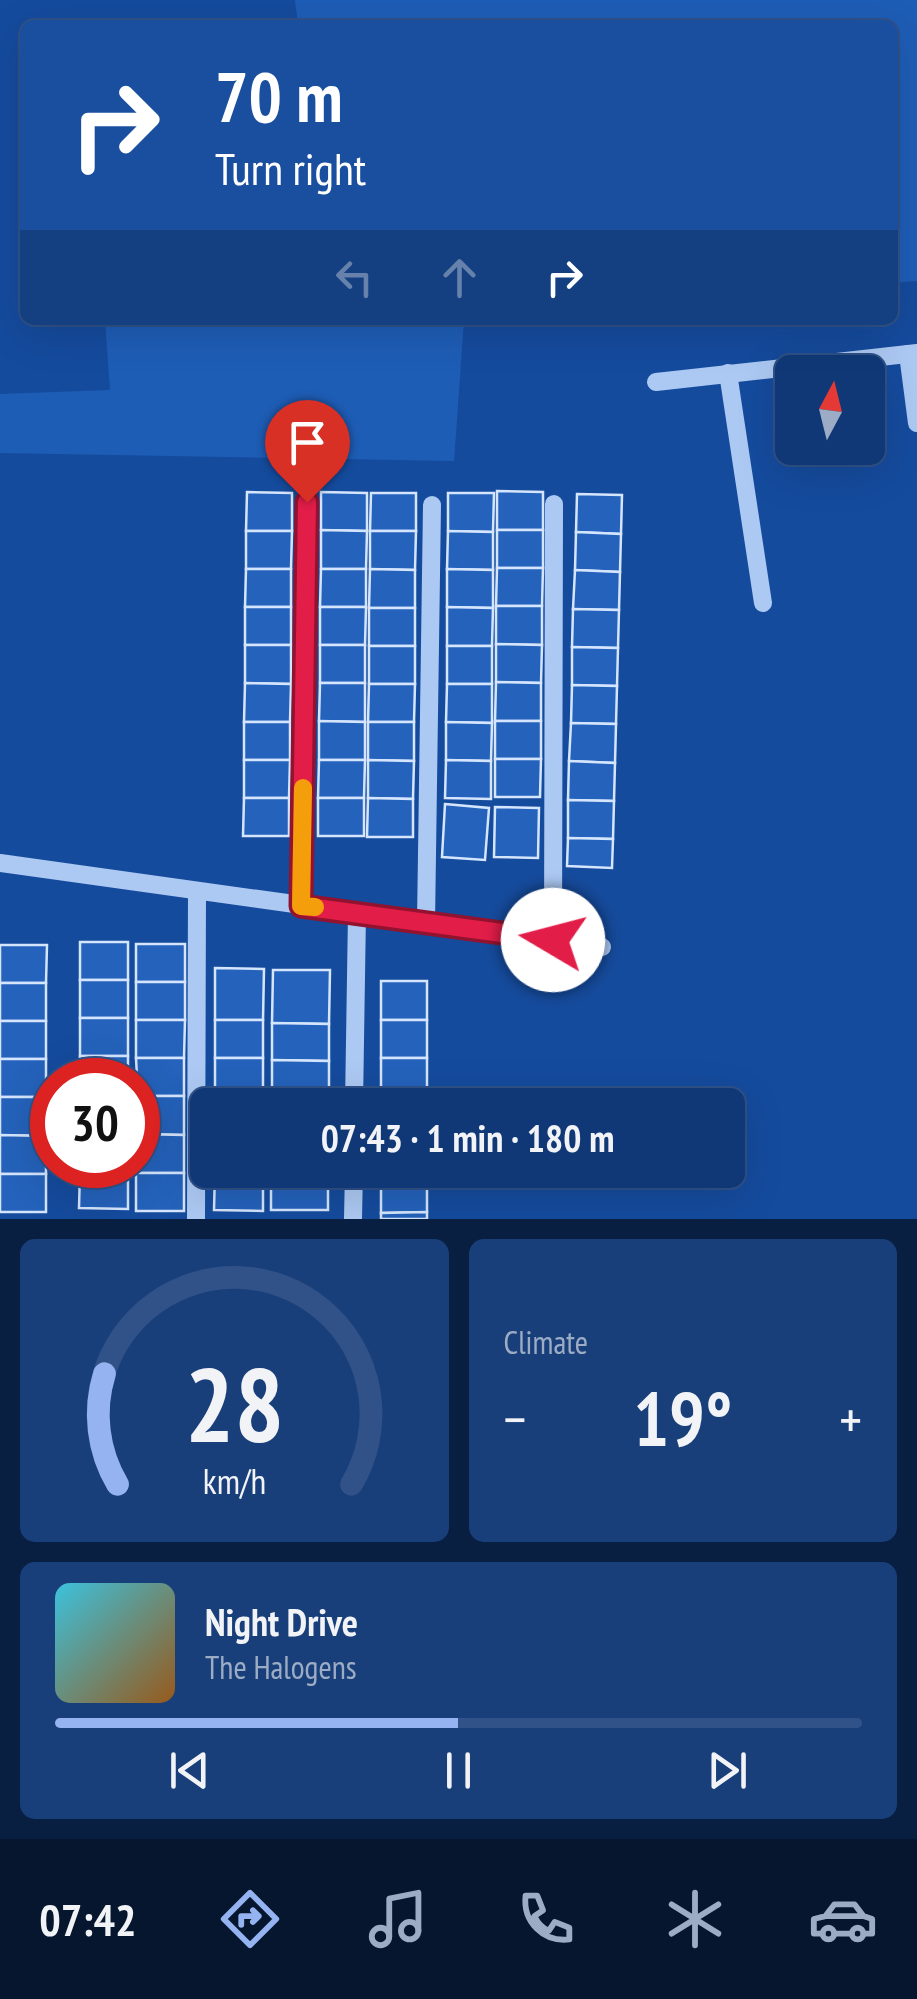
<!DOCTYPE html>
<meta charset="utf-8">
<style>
body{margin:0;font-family:"PT Sans Narrow",sans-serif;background:#193f7b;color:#f1f3f6;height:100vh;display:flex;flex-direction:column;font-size:38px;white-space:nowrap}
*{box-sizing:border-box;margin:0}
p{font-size:32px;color:#9cacc5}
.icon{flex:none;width:55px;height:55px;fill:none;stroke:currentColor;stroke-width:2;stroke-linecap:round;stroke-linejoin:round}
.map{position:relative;height:1219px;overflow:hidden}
.panel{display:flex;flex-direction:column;gap:20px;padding:20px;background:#091f41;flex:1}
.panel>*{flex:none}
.banner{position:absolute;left:20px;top:20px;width:878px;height:305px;border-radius:15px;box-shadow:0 10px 40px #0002,0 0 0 2px #305288;background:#1a4fa0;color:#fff;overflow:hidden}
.needle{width:65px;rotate:7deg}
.controls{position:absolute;left:775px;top:355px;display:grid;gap:20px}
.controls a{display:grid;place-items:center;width:110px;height:110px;border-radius:15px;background:#103876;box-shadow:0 10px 40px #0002,0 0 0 2px #305288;font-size:50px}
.speed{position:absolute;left:30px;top:1058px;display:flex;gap:20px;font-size:50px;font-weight:700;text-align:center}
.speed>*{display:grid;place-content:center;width:130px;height:130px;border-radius:50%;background:#103876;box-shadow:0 10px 40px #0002,0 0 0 2px #305288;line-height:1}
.speed .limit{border:15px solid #d22;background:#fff;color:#111}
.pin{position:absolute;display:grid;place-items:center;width:85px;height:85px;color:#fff;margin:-102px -42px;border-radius:50% 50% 50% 0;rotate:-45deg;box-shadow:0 0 10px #0007}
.pin .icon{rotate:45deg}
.me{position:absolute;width:110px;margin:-55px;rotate:278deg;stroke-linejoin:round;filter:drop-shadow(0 0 8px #0008)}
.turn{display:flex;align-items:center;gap:35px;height:210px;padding:0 30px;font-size:45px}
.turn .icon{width:130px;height:130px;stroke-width:2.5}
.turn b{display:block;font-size:70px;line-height:85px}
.lanes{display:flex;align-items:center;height:95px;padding:0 30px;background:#0003;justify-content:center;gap:50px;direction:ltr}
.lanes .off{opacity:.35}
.big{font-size:75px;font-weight:700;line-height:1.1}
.panel .tile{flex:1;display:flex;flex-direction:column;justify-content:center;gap:15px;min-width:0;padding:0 35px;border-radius:15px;background:#193f7b}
.panel .dial{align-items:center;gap:0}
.dial svg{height:260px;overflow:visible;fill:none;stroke:#305288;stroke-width:7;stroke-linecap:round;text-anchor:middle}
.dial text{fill:#f1f3f6;stroke:none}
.song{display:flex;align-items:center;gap:30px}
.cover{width:120px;height:120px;border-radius:15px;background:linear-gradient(135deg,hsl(190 70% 55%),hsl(30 70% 35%))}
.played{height:10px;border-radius:5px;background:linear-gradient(90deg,#95b2f1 50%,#305288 50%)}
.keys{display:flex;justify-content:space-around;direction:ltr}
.heat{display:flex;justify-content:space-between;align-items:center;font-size:55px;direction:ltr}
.panel .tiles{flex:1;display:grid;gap:20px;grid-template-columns:1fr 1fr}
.tile:last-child{grid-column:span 2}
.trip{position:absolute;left:190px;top:1088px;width:555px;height:100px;border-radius:15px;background:#103876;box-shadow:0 10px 40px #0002,0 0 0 2px #305288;font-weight:700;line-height:100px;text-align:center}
.dock{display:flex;height:160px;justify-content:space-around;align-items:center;background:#06162f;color:#9cacc5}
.dock .icon{width:70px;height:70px}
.dock .selected{color:#95b2f1}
.dock b{font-size:45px;color:#f1f3f6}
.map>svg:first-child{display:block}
.green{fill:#1e5db6}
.building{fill:#2462bb;stroke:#d4e5fd;stroke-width:2.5}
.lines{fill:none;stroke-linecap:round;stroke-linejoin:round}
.minor{stroke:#acc9f3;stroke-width:18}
.route-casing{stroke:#92132f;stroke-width:25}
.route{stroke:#e11d48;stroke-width:18}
.slow{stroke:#f59e0b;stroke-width:18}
</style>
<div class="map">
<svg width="917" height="1219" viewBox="0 0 917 1219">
<rect width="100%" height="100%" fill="#154b9d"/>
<g class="green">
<path d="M295 0H917V281L893 283 892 25H298Z"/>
<path d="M105 320H464L454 461 0 453V394L110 390Z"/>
</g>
<g class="building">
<path d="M497 491 543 492V530H497Z"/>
<path d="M247 492 292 493V531H246Z"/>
<path d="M321 492 367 493V531L321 530Z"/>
<path d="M371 493H416V531H370Z"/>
<path d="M448 493H494L493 532 448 531Z"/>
<path d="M577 494 622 495 621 534 576 532Z"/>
<path d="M321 530 367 531 366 569H321Z"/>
<rect x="497" y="530" width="46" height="38"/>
<path d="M246 531H292L291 569H246Z"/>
<path d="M370 531H416L415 570 370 569Z"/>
<path d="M448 531 493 532V570L447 569Z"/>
<path d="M576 532 621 534 620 572 575 570Z"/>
<path d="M497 568H543L542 606H496Z"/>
<path d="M246 569H291V607H245Z"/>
<path d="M321 569H366V607H320Z"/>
<path d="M370 569 415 570V608H369Z"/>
<path d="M447 569 493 570V608L447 607Z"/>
<path d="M575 570 620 572 619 610 573 609Z"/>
<path d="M496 606H542V645L496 644Z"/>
<rect x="245" y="607" width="46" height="38"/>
<path d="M320 607H366L365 645H320Z"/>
<path d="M447 607 493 608 492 646H447Z"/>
<rect x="369" y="608" width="46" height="38"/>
<path d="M573 609 619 610 618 648 572 647Z"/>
<path d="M496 644 542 645 541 683 496 682Z"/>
<path d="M245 645H291V684L245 683Z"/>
<rect x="320" y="645" width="45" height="38"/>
<rect x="369" y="646" width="46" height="38"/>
<rect x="447" y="646" width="45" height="38"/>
<path d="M572 647 618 648 617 686 572 685Z"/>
<path d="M496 682 541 683V721H495Z"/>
<path d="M245 683 291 684 290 722H244Z"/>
<path d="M320 683H365V722L319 721Z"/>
<path d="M369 684H415L414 722H368Z"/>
<path d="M447 684H492V723L446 722Z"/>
<path d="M572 685 617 686 616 724 571 723Z"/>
<path d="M319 721 365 722V760H319Z"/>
<rect x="495" y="721" width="46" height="38"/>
<rect x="244" y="722" width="46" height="38"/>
<path d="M368 722H414V761L368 760Z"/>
<path d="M446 722 492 723 491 761 446 760Z"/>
<path d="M571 723 616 724 615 763 569 761Z"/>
<path d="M495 759H541L540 797H495Z"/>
<path d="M244 760H290L289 798H244Z"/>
<path d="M319 760H365L364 798H318Z"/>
<path d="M368 760 414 761 413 799 368 798Z"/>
<path d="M446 760 491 761V799L445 798Z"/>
<path d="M569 761 615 763 614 801 568 800Z"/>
<path d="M244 798H289V836H243Z"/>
<rect x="318" y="798" width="46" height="38"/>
<path d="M368 798 413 799V837H367Z"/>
<path d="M568 800 614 801 613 839 568 838Z"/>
<path d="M445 804 489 808 485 860 442 857Z"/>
<path d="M495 807 539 808 538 858 494 857Z"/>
<path d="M568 838 613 839 612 868 567 866Z"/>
<rect x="80" y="942" width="48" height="38"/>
<rect x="136" y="944" width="49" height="38"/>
<path d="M0 945H47L46 983H0Z"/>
<path d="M215 968 264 969 263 1020H215Z"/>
<path d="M273 970H330L329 1024 272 1023Z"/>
<rect x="80" y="980" width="48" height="38"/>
<rect x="381" y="981" width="46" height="39"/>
<rect x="136" y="982" width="49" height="38"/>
<rect x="0" y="983" width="46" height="38"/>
<rect x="80" y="1018" width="48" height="38"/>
<path d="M136 1020H185L184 1058H136Z"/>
<rect x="215" y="1020" width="48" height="38"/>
<rect x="381" y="1020" width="46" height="38"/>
<rect x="0" y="1021" width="46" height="38"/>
<path d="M272 1023 329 1024V1061L272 1060Z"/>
<path d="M80 1056H128V1080H79Z"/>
<path d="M136 1058H184V1096H138Z"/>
<rect x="215" y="1058" width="48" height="38"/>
<rect x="381" y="1058" width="46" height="39"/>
<rect x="0" y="1059" width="46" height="38"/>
<path d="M272 1060 329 1061V1098L272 1097Z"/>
<path d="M138 1096H184V1135L138 1134Z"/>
<rect x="215" y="1096" width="48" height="9"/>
<path d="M0 1097H46V1136L0 1135Z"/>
<path d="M272 1097 329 1098V1105H272Z"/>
<rect x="381" y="1097" width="46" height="8"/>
<path d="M138 1134 184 1135V1173H136Z"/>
<path d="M0 1135 46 1136V1174H0Z"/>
<path d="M79 1165H128V1170L80 1171Z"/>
<path d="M128 1170V1209L79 1208 80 1171Z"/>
<rect x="215" y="1170" width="48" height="2"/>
<path d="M271 1170H328V1173L271 1172Z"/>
<rect x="381" y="1170" width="46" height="4"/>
<path d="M215 1172H263V1211L214 1210Z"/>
<path d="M271 1172 328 1173V1210H271Z"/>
<rect x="136" y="1173" width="48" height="38"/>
<rect x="0" y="1174" width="46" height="38"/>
<path d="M381 1174H427V1212L381 1213Z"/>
<path d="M427 1212V1219H381V1213Z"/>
</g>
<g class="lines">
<g class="minor">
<path d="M908 354 917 423"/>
<path d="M728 373 763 603"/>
<path d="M656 382 917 353"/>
<path d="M0 863 602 947"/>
<path d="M301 905 307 502"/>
<path d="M426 923 432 505"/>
<path d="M553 940 554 504"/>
<path d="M354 1105 357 913"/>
<path d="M196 1219 197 891"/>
<path d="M353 1219 354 1170"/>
</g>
</g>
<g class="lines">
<defs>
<path id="route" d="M307 502 301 906 553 940"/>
</defs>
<use href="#route" class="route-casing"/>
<use href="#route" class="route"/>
<path class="slow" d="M303 788 301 906 315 907"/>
</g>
</svg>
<div class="controls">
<a><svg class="needle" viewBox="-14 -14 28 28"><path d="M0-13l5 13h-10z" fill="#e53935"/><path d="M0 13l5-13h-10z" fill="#9cacc5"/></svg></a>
</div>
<div class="speed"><div class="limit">30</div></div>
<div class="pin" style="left:307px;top:502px;background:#d93025"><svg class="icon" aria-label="arrive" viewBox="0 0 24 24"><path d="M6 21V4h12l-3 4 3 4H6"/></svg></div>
<svg class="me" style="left:553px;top:940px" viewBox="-20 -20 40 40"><circle r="19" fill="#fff"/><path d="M0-13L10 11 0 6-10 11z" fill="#e11d48"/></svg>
<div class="trip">07:43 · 1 min · 180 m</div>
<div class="banner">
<div class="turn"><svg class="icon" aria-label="right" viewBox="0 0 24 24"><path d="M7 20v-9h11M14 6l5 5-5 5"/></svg><div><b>70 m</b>Turn right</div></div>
<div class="lanes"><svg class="icon off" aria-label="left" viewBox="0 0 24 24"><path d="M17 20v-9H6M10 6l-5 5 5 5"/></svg><svg class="icon off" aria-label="ahead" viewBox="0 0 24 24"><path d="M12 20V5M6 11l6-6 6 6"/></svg><svg class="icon" aria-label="right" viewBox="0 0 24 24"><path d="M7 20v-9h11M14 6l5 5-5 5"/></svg></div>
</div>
</div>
<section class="panel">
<div class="tiles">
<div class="tile dial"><svg viewBox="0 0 100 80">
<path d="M14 69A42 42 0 1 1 86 69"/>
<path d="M14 69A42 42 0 0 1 10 35" stroke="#95b2f1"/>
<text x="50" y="56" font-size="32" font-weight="700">28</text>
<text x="50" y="72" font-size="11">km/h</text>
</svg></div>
<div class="tile"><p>Climate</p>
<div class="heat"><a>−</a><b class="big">19°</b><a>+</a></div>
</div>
<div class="tile">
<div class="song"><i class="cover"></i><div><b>Night Drive</b><p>The Halogens</p></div></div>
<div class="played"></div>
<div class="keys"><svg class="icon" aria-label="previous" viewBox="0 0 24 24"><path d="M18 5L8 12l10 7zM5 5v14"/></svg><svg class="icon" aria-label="pause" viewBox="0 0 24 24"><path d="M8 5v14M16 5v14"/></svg><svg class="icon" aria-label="next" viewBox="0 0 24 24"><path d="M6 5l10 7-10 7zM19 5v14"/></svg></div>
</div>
</div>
</section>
<nav class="dock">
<b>07:42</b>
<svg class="icon selected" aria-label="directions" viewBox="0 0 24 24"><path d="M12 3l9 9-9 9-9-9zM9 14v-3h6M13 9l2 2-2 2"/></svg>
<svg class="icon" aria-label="music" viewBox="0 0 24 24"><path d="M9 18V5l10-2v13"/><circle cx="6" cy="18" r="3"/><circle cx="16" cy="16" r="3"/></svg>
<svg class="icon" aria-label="phone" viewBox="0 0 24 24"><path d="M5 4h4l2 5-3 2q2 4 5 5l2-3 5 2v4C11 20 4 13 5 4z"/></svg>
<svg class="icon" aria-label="climate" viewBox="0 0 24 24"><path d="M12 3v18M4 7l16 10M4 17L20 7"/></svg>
<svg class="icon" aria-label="car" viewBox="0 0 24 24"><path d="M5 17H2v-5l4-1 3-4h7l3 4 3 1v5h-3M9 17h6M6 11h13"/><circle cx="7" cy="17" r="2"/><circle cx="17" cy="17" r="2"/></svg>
</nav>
